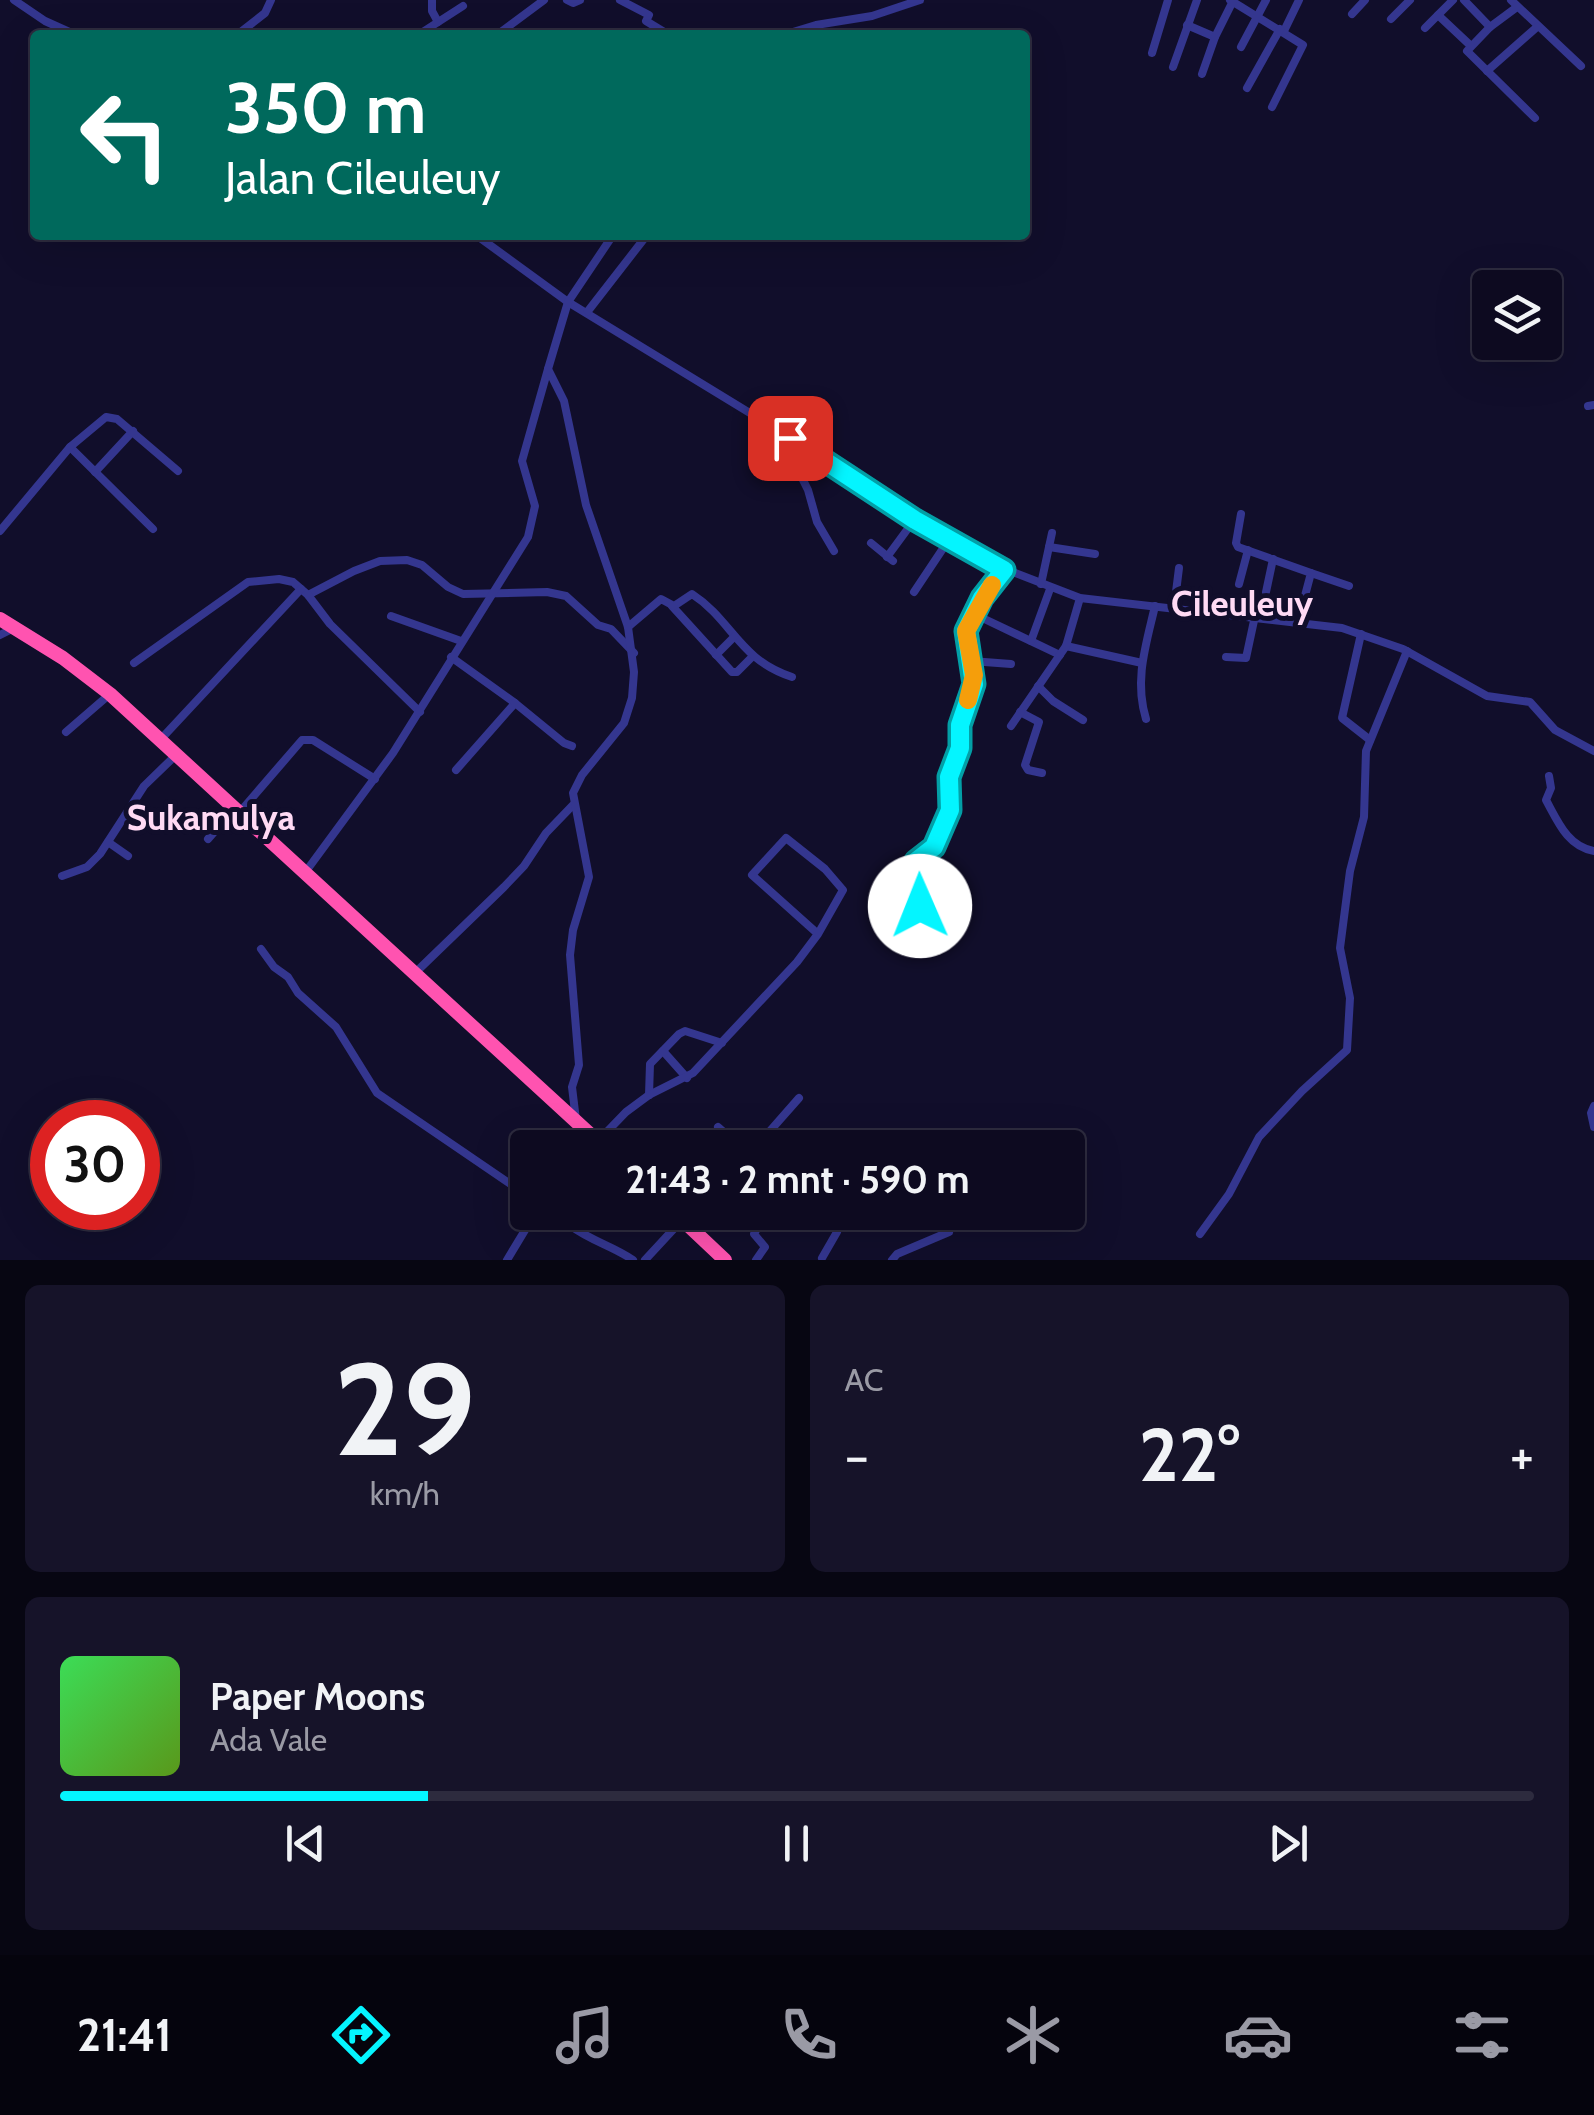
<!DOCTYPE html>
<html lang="id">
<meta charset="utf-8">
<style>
body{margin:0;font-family:Cabin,sans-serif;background:#161329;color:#f1f3f6;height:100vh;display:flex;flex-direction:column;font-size:38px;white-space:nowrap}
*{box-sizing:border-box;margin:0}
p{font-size:32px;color:#9a9aa5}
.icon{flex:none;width:55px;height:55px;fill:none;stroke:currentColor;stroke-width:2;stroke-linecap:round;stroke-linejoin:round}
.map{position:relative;height:1260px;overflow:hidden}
.panel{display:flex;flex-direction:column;gap:25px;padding:25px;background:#070612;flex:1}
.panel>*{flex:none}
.banner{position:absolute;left:30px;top:30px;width:1000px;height:210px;border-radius:10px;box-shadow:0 10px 40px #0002,0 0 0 2px #2d2b3e;background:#00695c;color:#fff;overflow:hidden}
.buttons{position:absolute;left:1472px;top:270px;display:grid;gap:20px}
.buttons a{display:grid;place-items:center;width:90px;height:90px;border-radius:10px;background:#0d0a20;box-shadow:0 10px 40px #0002,0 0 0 2px #2d2b3e;font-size:50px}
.speed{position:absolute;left:30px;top:1100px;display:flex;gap:20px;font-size:50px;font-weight:700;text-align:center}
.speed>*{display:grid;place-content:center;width:130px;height:130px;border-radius:50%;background:#0d0a20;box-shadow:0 10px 40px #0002,0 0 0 2px #2d2b3e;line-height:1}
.speed .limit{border:15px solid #d22;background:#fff;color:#111}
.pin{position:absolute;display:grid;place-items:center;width:85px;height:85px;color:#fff;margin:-42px;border-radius:20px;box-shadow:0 5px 15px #0006}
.me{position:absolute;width:110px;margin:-55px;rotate:359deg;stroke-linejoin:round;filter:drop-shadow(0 0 8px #0008)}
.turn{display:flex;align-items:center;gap:35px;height:210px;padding:0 30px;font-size:45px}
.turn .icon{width:130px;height:130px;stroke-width:2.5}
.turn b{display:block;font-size:70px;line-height:85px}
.big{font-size:75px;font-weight:700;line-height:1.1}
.panel .card{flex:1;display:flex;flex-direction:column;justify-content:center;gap:15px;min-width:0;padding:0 35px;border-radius:15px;background:#161329}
.panel .dial{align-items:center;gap:0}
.dial b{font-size:130px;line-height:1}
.song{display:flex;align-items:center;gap:30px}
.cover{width:120px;height:120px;border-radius:15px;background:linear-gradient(135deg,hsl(130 70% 55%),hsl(90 70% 35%))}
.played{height:10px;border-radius:5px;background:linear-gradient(90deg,#04f5ff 25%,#2d2b3e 25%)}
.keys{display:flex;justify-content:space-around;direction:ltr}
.heat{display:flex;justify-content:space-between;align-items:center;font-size:55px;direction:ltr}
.panel .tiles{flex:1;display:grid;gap:25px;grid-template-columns:1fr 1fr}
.card:last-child{grid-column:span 2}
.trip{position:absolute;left:510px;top:1130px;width:575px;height:100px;border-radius:10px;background:#0d0a20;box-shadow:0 10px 40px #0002,0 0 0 2px #2d2b3e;font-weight:700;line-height:100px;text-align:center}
.tab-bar{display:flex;height:160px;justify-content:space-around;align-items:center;background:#05040d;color:#9a9aa5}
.tab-bar .icon{width:70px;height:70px}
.tab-bar .on{color:#04f5ff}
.tab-bar b{font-size:45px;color:#f1f3f6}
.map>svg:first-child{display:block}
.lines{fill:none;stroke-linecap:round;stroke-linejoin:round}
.street{stroke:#34368f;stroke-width:8}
.highway{stroke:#ff53b0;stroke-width:14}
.route-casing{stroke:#039fa6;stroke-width:25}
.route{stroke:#04f5ff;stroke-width:18}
.slow{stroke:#f59e0b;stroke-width:18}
.labels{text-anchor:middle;stroke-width:10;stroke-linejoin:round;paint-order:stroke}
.quarter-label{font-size:35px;font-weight:bold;fill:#ffdaf4;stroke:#110e2b}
</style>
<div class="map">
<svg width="1594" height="1260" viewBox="0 0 1594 1260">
<rect width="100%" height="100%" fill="#110e2b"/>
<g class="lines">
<g class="street">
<path d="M14 0 45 21 76 35"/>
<path d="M432 0V11L438 22"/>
<path d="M567 0 573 3 580 0"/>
<path d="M620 0 649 15 646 21 669 35"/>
<path d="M1230 0 1303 45 1272 107"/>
<path d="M1464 0 1490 27"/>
<path d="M1511 0 1581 66"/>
<path d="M1517 7 1490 27 1467 51 1535 118"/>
<path d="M1352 14 1365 0"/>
<path d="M1438 15 1471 46"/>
<path d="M1391 19 1410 0"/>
<path d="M1187 25 1215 37"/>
<path d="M1425 28 1453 0"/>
<path d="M1284 31 1299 0"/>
<path d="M237 35 265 13 271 0"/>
<path d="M418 35 463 6"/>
<path d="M497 35 544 0"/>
<path d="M783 35 816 25 872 16 920 0"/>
<path d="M1241 47 1266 0"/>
<path d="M1152 53 1168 0"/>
<path d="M1173 67 1197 0"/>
<path d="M1487 71 1537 27"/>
<path d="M1202 74 1215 37 1233 1"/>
<path d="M1247 88 1280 29"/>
<path d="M476 235 568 302 794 440 915 519 1005 569 1080 598 1342 628 1403 649 1487 696 1530 702 1555 730 1594 751"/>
<path d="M588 311 647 235"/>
<path d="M1588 406 1594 405"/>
<path d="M794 440 813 410"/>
<path d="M70 447 153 529"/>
<path d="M814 456 799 472 808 490 817 522 834 551"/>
<path d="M95 472 133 431"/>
<path d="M1241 514 1236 543 1238 547 1311 573 1298 622"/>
<path d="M0 531 70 447 106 417 117 419 178 471"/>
<path d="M871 543 893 561"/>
<path d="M1049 547 1095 554"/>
<path d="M887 557 915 519"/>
<path d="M1311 573 1349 586"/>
<path d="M1041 584 1052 533"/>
<path d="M1239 584 1248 550"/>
<path d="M914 592 950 538"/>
<path d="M1266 592 1273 559"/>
<path d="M308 595 354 571 380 561 407 560 422 565 448 587 463 594 547 592 566 596 598 625 611 629 634 653"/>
<path d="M672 606 732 672H737L752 657"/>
<path d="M1174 608 1179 568"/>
<path d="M974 614 1060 655"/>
<path d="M391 616 461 641"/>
<path d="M628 627 661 599 674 606 692 594C732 620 739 660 792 677"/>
<path d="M1361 634 1342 718 1370 740"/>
<path d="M0 635 14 628"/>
<path d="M1031 641 1050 589"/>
<path d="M1066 646 1142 663"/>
<path d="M716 655 734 637"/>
<path d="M451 657 515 703 456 770"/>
<path d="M1226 657 1246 658 1255 616"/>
<path d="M971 661 1011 664"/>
<path d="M134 663 248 582 279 579 293 582 308 595 330 624 420 712"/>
<path d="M1038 686 1053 701 1083 720"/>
<path d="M515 703 564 743 572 746"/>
<path d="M1020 712 1039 722 1025 765 1028 770 1042 773"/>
<path d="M1146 719C1134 680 1146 645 1155 606"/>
<path d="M1011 726 1066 646 1080 598"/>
<path d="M66 732 110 694"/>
<path d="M161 739 301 589"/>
<path d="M1549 776 1551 788 1546 800C1558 822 1568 847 1594 851"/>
<path d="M239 813 302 740H313L375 779"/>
<path d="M208 839 235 808"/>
<path d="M108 842 128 856"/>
<path d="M916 861 920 906"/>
<path d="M906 862 916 861 928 853 948 816 951 799 949 777 959 749 960 725 974 685 966 631 982 598 1005 569"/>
<path d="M304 874 393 753 528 537 535 506 522 461 548 369"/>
<path d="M62 876 87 867 100 854 144 786 177 754"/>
<path d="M261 949 274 967 288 977 298 993 336 1027 377 1093 528 1196"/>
<path d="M416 972 504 887 524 866 546 833 573 805"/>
<path d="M663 1051 687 1078"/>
<path d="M649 1095 650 1064 679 1034 685 1031 722 1043"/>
<path d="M1594 1106 1591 1113 1594 1127"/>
<path d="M576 1120 572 1087 579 1065 570 955 573 930 589 877 573 793 582 775 624 723 632 698 634 672 628 627 586 505 564 401 548 369 568 302 613 235"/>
<path d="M718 1127 742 1148"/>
<path d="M676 1138 681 1148"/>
<path d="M598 1141 626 1112 649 1095 693 1073 797 962 818 934 752 875 786 838 825 869 843 890 818 934"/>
<path d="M755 1148 799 1098"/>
<path d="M550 1212 571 1226 583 1212"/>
<path d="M571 1226C591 1241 613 1246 633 1260"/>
<path d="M1200 1234 1229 1194 1259 1137 1302 1091 1347 1050 1350 998 1340 948 1350 871 1364 817 1366 751 1407 651"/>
<path d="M698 1235 713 1212"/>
<path d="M822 1258 837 1232"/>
<path d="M507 1260 536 1212"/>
<path d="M645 1260 682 1220"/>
<path d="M756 1260 765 1247 754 1234 766 1212"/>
<path d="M892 1260 897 1254 949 1232"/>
</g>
<g class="highway">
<path d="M0 619 63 658 110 694 605 1148"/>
<path d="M674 1212 725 1260"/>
</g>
</g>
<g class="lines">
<defs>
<path id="route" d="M790 438 915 520 1004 570 982 598 966 631 974 684 960 725V748L949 777 950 810 934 847 916 861 920 906"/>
</defs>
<use href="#route" class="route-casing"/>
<use href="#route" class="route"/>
<path class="slow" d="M968 700 974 675 966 631 992 585"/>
</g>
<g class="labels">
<g class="quarter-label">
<text x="1242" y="616">Cileuleuy</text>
<text x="211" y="830">Sukamulya</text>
</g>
</g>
</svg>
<div class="buttons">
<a><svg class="icon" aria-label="layers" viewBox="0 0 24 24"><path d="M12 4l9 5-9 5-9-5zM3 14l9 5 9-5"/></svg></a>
</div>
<div class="speed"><div class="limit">30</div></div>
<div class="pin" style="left:790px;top:438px;background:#d93025"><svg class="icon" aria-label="arrive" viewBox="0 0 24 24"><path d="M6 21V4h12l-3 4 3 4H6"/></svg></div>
<svg class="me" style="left:920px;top:906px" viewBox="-20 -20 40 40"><circle r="19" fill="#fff"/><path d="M0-13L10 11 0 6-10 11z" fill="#04f5ff"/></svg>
<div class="trip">21:43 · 2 mnt · 590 m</div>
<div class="banner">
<div class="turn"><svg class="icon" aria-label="left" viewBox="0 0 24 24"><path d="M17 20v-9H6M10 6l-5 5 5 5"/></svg><div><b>350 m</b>Jalan Cileuleuy</div></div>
</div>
</div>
<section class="panel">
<div class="tiles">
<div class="card dial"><b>29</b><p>km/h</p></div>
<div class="card"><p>AC</p>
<div class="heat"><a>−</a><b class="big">22°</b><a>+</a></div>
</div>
<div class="card">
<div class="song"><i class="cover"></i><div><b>Paper Moons</b><p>Ada Vale</p></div></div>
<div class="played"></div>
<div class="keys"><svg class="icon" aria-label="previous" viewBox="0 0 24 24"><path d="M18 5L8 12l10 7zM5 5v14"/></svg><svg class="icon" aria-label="pause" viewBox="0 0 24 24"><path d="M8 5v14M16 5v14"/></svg><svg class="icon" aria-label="next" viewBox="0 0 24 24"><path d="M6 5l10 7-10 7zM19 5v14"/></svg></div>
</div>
</div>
</section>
<nav class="tab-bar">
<b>21:41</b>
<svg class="icon on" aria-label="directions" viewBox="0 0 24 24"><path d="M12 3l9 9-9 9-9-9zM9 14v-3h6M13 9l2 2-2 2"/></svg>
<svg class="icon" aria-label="music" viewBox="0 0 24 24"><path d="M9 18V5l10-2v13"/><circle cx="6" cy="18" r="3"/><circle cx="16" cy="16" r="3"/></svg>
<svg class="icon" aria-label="phone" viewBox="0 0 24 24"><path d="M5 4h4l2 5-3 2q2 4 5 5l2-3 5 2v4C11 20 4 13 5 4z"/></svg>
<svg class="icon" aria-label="climate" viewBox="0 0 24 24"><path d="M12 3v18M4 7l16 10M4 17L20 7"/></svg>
<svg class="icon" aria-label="car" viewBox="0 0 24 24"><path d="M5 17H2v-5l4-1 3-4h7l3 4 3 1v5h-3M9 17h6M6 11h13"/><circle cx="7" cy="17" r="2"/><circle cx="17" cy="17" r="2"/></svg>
<svg class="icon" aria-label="filters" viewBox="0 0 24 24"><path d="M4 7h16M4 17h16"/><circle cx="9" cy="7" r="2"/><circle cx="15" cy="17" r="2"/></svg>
</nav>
